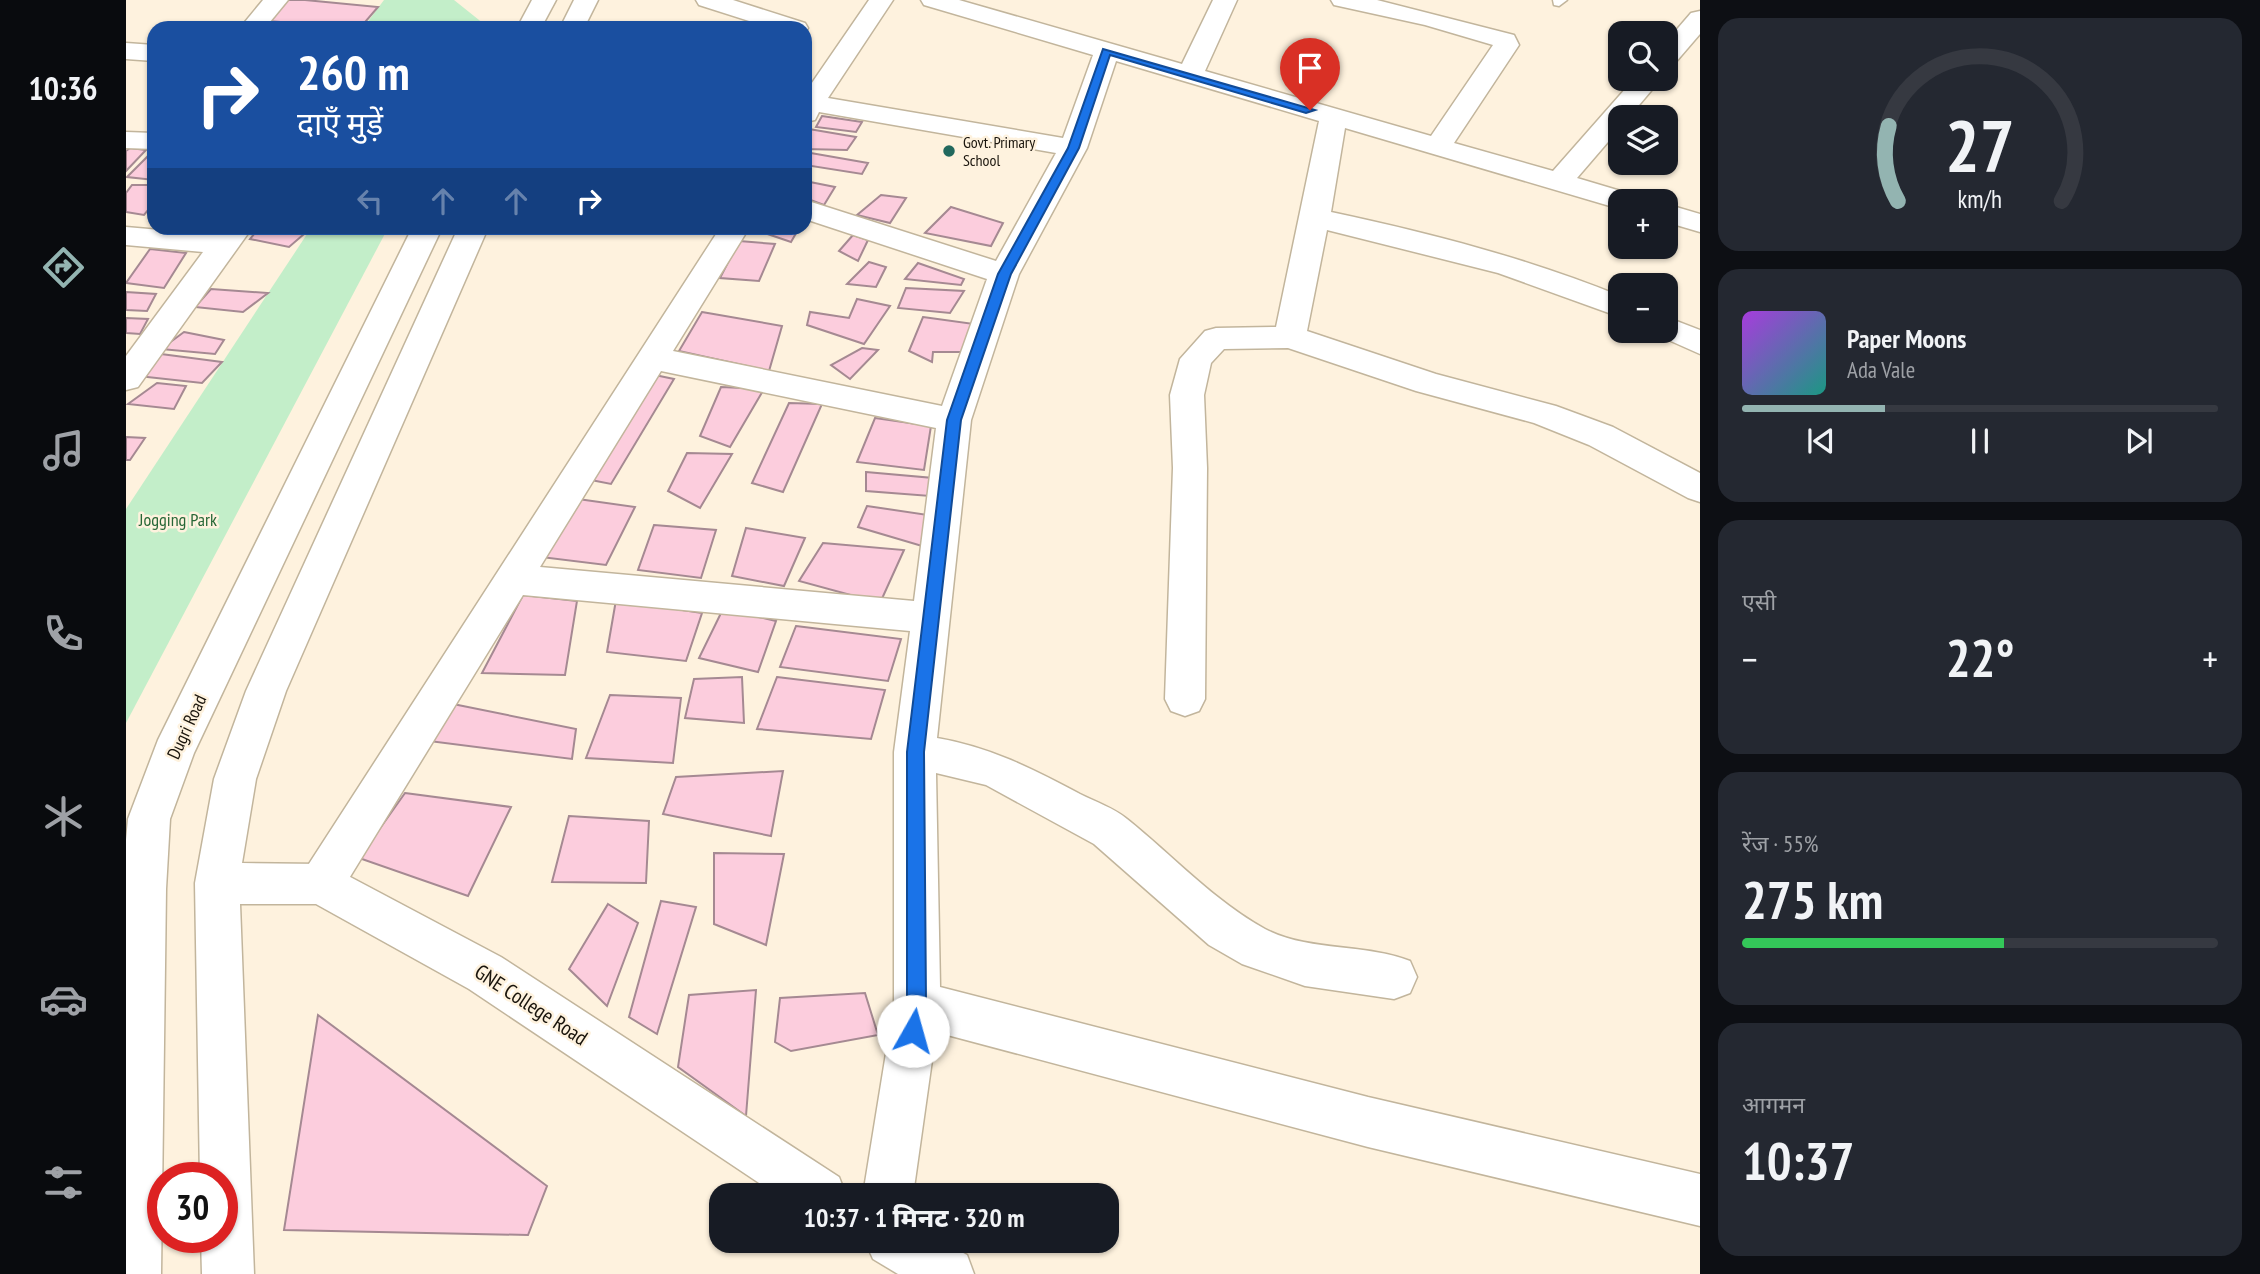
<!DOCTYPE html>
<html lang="hi">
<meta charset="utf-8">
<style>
body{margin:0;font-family:"PT Sans Narrow","Noto Sans Devanagari",sans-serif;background:#242831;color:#f1f3f6;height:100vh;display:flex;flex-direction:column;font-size:26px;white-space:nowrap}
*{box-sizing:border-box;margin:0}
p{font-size:23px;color:#9ea1a6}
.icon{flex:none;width:38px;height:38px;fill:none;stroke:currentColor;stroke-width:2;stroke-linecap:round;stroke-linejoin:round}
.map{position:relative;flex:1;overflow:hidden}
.drawer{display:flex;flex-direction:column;gap:18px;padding:18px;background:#0d0f14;width:560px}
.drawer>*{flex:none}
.banner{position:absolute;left:21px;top:21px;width:665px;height:214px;border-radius:21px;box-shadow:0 2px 5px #0004;background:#1a4fa0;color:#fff;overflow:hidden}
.controls{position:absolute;left:1482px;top:21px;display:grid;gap:14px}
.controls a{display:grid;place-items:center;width:70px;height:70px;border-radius:14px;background:#171b24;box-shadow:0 2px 5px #0004;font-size:35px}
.speed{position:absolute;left:21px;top:1162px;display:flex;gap:14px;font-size:35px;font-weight:700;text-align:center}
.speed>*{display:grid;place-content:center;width:91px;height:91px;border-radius:50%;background:#171b24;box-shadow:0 2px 5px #0004;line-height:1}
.speed .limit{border:10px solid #d22;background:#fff;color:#111}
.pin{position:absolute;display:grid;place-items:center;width:60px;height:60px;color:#fff;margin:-72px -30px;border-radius:50% 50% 50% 0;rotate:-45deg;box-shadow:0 0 7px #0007}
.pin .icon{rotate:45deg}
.me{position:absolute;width:77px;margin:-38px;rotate:7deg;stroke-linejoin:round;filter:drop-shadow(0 0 5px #0008)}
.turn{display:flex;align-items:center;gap:24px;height:147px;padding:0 35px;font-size:32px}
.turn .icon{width:91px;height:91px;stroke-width:2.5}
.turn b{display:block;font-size:49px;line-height:60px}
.lanes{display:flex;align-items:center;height:66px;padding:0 35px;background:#0003;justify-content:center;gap:35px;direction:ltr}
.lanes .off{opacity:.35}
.big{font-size:52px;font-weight:800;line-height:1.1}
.drawer .widget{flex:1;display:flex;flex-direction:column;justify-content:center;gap:10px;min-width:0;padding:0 24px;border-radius:21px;background:#242831}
.drawer .dial{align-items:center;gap:0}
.dial svg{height:182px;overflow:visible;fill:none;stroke:#363941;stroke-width:7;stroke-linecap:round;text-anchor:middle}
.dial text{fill:#f1f3f6;stroke:none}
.song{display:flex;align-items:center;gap:21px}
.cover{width:84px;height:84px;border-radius:10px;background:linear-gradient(135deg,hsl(280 70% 55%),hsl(170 70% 35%))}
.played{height:7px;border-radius:4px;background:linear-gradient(90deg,#93b4b1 30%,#363941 30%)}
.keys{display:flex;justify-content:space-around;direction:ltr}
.heat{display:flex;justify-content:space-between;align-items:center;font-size:38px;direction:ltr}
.charge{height:10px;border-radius:5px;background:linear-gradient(90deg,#34c759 55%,#363941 0)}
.trip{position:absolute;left:583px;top:1183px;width:410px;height:70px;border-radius:21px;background:#171b24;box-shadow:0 2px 5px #0004;font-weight:800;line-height:70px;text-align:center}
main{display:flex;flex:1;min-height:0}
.dock{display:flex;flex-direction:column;width:126px;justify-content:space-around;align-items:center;background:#090b0e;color:#9ea1a6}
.dock .icon{width:49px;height:49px}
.dock .on{color:#93b4b1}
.dock b{font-size:32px;color:#f1f3f6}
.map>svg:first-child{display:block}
.green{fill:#c3eec9}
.building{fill:#fccddd;stroke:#a58992;stroke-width:2}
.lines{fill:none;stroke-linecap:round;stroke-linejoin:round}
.lane-casing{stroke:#c2b59c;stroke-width:3}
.street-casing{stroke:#c2b59c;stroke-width:3}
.secondary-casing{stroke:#c2b59c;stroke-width:3}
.lane{fill:#fff;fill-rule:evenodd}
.street{fill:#fff;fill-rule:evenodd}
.secondary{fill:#fff;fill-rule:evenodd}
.route{fill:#1a73e8;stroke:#114b97;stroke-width:2}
.poi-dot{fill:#21685d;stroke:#fef2de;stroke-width:2.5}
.labels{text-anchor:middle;stroke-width:5;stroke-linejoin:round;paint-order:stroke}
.far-poi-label{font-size:16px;fill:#19140c;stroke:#fef2de;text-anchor:start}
.park-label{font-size:18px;fill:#276736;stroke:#fef2de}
.street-label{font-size:18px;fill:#19140c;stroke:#fef2de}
.near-street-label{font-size:21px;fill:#19140c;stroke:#fef2de}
</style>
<main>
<nav class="dock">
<b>10:36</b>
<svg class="icon on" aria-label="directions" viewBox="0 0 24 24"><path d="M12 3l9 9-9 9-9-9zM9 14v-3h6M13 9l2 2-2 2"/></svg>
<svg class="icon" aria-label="music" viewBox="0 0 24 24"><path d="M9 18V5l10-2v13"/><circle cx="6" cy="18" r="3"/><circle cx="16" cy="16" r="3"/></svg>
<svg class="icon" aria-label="phone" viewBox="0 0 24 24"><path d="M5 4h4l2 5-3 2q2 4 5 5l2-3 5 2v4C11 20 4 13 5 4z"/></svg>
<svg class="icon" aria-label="climate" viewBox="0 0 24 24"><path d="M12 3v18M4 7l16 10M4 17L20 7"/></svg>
<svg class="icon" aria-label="car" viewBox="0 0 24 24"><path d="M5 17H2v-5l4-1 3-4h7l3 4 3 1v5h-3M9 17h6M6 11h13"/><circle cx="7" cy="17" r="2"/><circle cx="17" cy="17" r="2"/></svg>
<svg class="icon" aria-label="filters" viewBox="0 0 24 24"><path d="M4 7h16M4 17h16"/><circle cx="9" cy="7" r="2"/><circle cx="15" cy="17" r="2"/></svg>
</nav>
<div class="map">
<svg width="1574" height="1274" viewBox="0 0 1574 1274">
<rect width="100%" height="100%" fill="#fef2de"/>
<g class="green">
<path d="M258 0H328L363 28H237Z"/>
<path d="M185 228H262L0 723V509Z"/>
</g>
<g class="building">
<path d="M161 0H179L252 7 234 28 141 21Z"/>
<path d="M696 116 736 122 730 132 690 127Z"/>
<path d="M683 129 730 137 721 150 679 149V135Z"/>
<path d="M4 148 20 150 0 171V151Z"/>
<path d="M28 150V180L1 177Z"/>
<path d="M679 152 742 163 736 174 679 165Z"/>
<path d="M679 181 709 187 698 205 679 198Z"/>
<path d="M6 185H28V203L18 215 0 212V193Z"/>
<path d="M755 195 780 198 764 223 731 215Z"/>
<path d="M825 207 877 223 865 246 799 233Z"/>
<path d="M133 228H185L163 247 124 239Z"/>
<path d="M624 228H673L665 242Z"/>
<path d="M727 235 742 240 732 261 713 251Z"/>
<path d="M613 241 649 244 633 281 594 278Z"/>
<path d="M24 249 60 253 38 288 0 283Z"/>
<path d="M743 262 760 267 750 287 721 284Z"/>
<path d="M792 263 838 279 835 285 779 279Z"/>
<path d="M780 288 838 291 824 313 772 308Z"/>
<path d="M85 289 142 293 117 312 69 307Z"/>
<path d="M0 292 30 294 21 311 0 310Z"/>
<path d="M731 299 764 306 738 344 681 325 684 312 723 318Z"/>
<path d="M576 312 656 326 643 371 553 351Z"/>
<path d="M797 317 848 324 839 352H807L806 362 783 351Z"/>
<path d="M0 318 22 319 14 334 0 333Z"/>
<path d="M58 332 98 340 89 354 35 349Z"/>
<path d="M736 348 752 350 724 379 705 365Z"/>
<path d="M35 354 96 362 76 383 12 376Z"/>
<path d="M524 374 548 379 485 484 465 480Z"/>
<path d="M31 383 60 386 48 409 2 404Z"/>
<path d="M595 387 638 389 604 447 574 436Z"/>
<path d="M663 403 696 404 657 492 626 483Z"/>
<path d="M749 418 805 426 798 470 731 462Z"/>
<path d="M0 437 19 438 4 460H0Z"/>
<path d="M561 453 606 454 574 508 542 491Z"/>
<path d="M740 472 807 478 804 496 740 491Z"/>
<path d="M452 499 509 507 480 565 415 557Z"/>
<path d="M741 506 802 515 796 546 732 527Z"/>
<path d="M528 525 590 530 575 578 512 570Z"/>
<path d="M620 528 679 538 658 586 606 576Z"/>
<path d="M697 543 778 550 754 603 673 581Z"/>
<path d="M397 595 451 601 439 675 356 673Z"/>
<path d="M490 600 576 613 560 661 481 652Z"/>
<path d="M597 609 650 621 632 672 573 658Z"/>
<path d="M670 626 775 639 762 681 654 667Z"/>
<path d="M616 677 618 723 559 718 568 679Z"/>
<path d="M651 677 759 690 745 739 631 729Z"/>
<path d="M484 695 555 698 547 763 460 758Z"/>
<path d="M327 704 450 729 446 759 303 741Z"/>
<path d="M657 771 645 836 537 814 550 777Z"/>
<path d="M279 793 385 807 342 896 233 858Z"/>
<path d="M443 816 523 821 520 883 426 882Z"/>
<path d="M588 853 658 854 640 945 588 924Z"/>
<path d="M535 901 570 907 531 1034 503 1017Z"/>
<path d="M482 904 512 923 481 1006 443 969Z"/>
<path d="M630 990 620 1116 552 1067 563 995Z"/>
<path d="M739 993 752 1035 665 1051 649 1042 654 998Z"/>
<path d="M192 1015 421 1186 402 1235 158 1230Z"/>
</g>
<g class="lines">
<defs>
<path id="lane" d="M1427 0H1441L1433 6 1428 5Z"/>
<g id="street">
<path d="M137 0H162L139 28H114Z"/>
<path d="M570 0H607L679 23 682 28 679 33V28H645L573 5Z"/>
<path d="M743 0H767L702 98 937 138 967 55 798 5 795 0H833L1056 64 1087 0H1111L1079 71 1305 136 1367 45 1299 25 1208 5 1205 0H1251L1388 35 1393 45 1328 143 1427 171 1508 79H1535L1503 117H1494V128L1451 178 1508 195 1512 201H1494V209L1219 128 1205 212C1303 233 1401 258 1494 296V317L1372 273 1201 230 1181 331 1310 374 1430 406 1487 427 1574 473V502L1562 498 1463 445 1408 423 1290 391 1162 348 1098 349 1085 363 1078 395 1081 468 1079 699 1073 711 1059 716 1045 711 1039 699 1047 468 1044 395 1054 359 1079 331 1090 328 1150 327 1193 121 990 61 961 148 893 274 845 420 811 738C864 747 907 769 954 794 970 802 988 808 1001 819 1046 855 1088 901 1139 929 1183 952 1238 943 1284 961L1291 977 1284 993 1268 999 1179 986 1116 964 1083 945 968 844 860 785 810 773 814 987 1242 1097 1574 1174V1226L1242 1147 810 1032 787 1195H737L768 1004V752L784 631 397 595 211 898 195 904 179 898 173 884 179 870 594 228H623L547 351 816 406 861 279 679 219V200L870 261 930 153 693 112 689 120 679 122V93ZM535 371 810 428 788 601 414 567Z"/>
<path d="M1574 11V34L1549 63 1540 66V42L1565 13Z"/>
<path d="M0 43 28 45V61L0 59Z"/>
<path d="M0 132 28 133V149L0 148Z"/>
<path d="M1540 204 1574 214V232L1540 222Z"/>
<path d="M0 227 91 235 96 228H126L12 387 0 390V356L77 252 0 245Z"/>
<path d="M1540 317 1574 330V354L1529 334 1527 331H1540Z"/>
</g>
<g id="secondary">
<path d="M406 0H430L415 28H391Z"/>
<path d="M448 0H472L458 28H434Z"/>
<path d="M286 228H316L68 753 44 819 40 889 35 1274H0V840L2 819 32 740Z"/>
<path d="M332 228H362L160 691 130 779 116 863 195 864 211 870 375 957 713 1177 720 1195H651L343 989 190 904H114L128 1274H76L75 1237H96V1178H74L69 883 88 779 120 691Z"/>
<path d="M739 1241H815L841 1255 848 1274H772L747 1259Z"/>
</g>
</defs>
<use href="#lane" class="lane-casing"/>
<use href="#street" class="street-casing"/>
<use href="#secondary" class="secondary-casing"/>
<use href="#lane" class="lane"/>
<use href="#street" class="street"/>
<use href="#secondary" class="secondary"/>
</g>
<path class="route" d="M977 49 1189 110 1180 113 984 55 953 148 885 274 835 420 798 752 800 1004 794 1038 787 1041 780 1038 777 1031 781 1004V752L821 420 872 274 942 148Z"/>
<circle class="poi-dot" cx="823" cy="151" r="7"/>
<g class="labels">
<g class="far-poi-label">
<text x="837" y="148">Govt. Primary<tspan x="837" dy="18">School</tspan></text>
</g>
<g class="park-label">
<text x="52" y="526">Jogging Park</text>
</g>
<g class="street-label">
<text transform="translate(61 727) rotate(-65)" y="6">Dugri Road</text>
</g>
<g class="near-street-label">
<text transform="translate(405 1005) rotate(33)" y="7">GNE College Road</text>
</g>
</g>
</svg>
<div class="controls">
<a><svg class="icon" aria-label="search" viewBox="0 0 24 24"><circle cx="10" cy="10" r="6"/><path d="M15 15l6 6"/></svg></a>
<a><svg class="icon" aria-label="layers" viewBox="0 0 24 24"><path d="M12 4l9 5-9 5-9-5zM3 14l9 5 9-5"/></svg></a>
<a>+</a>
<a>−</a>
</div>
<div class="speed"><div class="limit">30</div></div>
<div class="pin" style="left:1184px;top:110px;background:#d93025"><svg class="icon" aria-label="arrive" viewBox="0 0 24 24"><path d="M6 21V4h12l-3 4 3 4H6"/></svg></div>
<svg class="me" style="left:787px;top:1031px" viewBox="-20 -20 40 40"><circle r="19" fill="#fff"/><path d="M0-13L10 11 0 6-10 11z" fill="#1a73e8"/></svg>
<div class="trip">10:37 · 1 मिनट · 320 m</div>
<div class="banner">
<div class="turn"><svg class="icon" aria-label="right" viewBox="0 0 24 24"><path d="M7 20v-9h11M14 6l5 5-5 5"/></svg><div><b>260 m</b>दाएँ मुड़ें</div></div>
<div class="lanes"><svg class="icon off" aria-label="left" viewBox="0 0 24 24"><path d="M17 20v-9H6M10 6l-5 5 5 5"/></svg><svg class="icon off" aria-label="ahead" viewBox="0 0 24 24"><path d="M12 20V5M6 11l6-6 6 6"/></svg><svg class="icon off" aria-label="ahead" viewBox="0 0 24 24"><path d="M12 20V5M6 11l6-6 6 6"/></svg><svg class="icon" aria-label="right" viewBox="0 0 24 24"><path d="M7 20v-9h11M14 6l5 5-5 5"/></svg></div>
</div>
</div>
<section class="drawer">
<div class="widget dial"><svg viewBox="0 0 100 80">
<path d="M14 69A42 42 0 1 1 86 69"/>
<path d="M14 69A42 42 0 0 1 10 36" stroke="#93b4b1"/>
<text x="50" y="56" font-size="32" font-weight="700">27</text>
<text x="50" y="72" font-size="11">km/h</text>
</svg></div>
<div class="widget">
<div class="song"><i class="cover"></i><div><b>Paper Moons</b><p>Ada Vale</p></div></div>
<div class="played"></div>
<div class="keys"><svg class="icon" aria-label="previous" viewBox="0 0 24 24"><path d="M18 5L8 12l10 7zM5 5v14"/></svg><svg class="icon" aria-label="pause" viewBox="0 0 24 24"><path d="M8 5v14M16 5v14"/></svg><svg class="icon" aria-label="next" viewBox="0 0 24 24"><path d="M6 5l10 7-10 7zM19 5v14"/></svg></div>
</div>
<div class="widget"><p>एसी</p>
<div class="heat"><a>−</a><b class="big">22°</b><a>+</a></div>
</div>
<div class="widget"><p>रेंज · 55%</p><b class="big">275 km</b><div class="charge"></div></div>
<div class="widget"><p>आगमन</p><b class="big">10:37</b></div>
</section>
</main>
